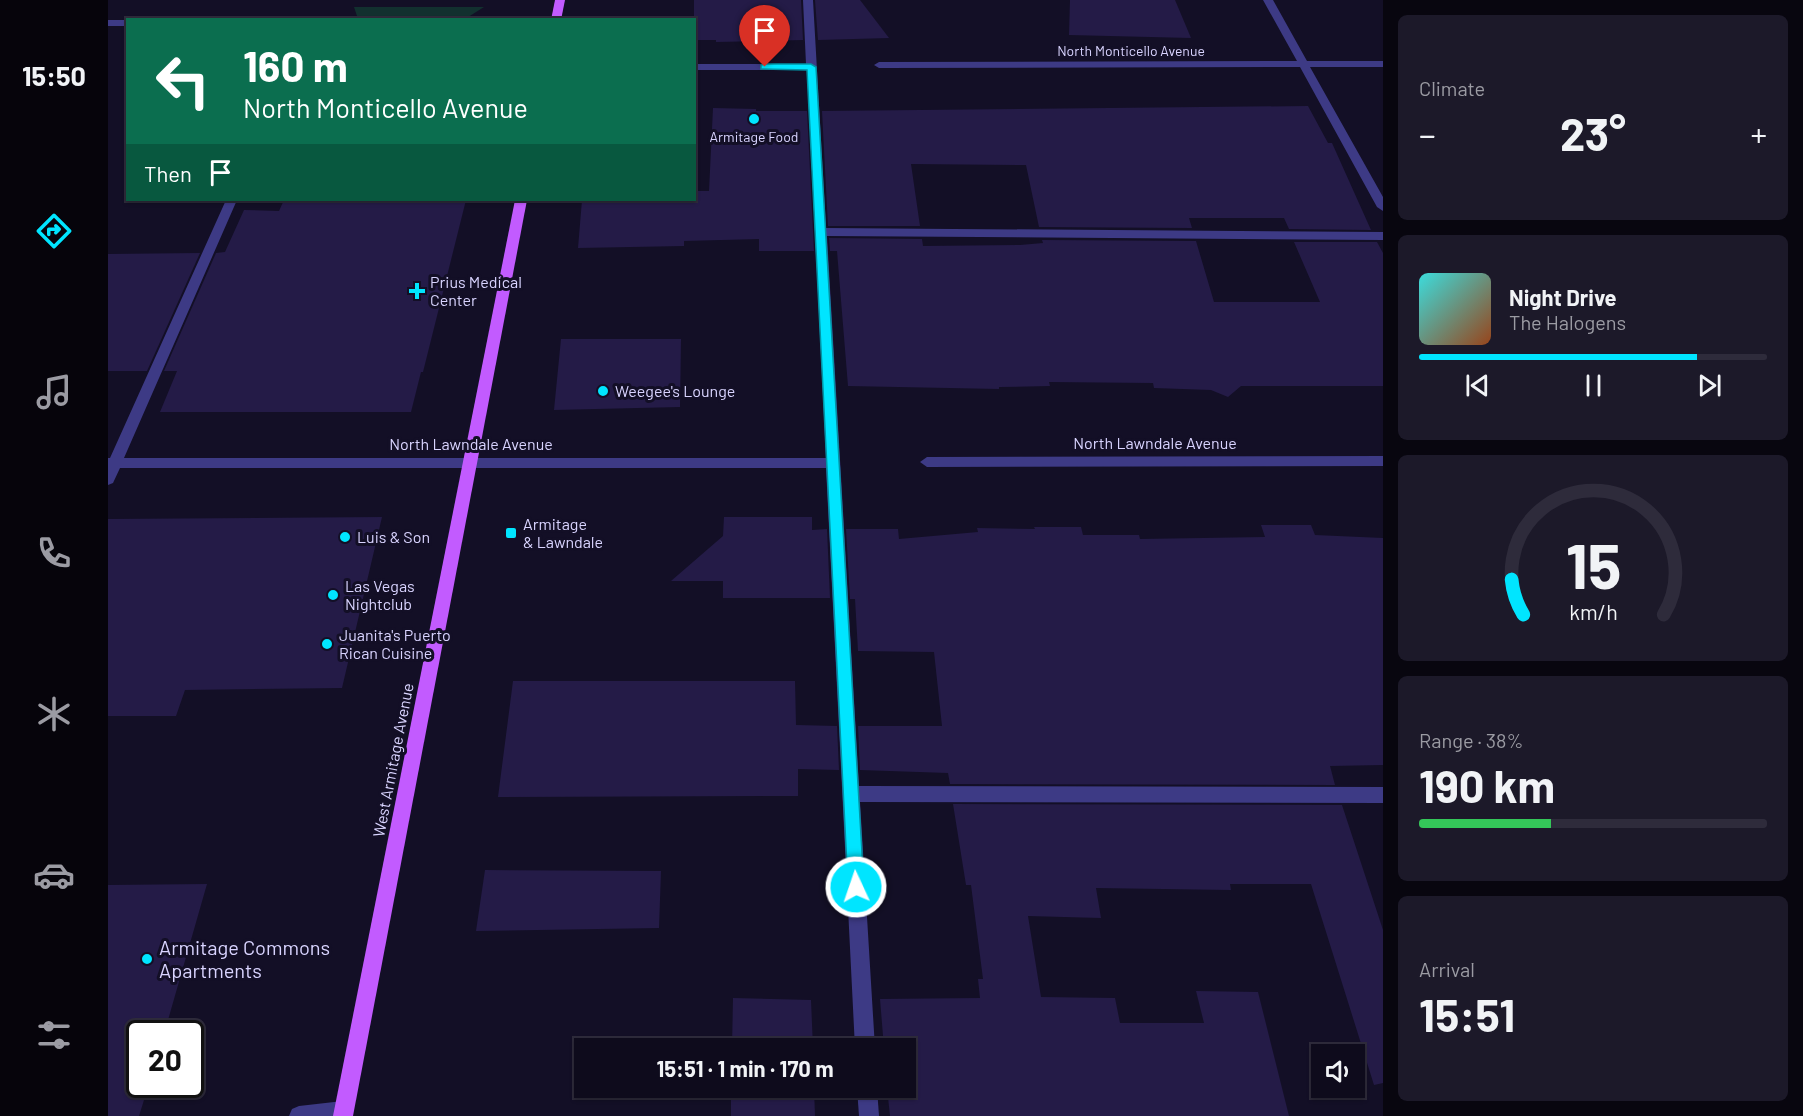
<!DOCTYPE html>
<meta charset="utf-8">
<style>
body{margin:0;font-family:Barlow,sans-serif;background:#1c1929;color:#f1f3f6;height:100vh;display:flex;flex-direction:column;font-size:22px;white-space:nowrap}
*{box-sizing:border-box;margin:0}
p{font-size:20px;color:#9b9ba3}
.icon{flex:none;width:33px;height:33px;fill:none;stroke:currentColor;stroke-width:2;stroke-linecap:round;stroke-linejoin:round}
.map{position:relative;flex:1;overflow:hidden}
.side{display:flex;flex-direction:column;gap:15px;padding:15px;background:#08060f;width:420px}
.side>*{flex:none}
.hud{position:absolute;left:18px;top:18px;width:570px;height:183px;border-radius:0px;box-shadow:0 2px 4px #0004,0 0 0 2px #2e2b3b;background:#0b6e4f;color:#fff;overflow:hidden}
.buttons{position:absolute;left:1203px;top:1044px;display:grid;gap:12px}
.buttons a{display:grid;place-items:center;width:54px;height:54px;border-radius:0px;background:#0e0b1c;box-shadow:0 2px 4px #0004,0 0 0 2px #2e2b3b;font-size:30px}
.speed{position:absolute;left:18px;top:1020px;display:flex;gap:12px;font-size:30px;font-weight:700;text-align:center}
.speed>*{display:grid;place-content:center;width:78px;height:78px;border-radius:50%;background:#0e0b1c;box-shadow:0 2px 4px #0004,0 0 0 2px #2e2b3b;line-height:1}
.speed .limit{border:3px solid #111;border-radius:9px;background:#fff;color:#111}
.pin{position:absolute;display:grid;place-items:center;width:51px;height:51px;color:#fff;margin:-62px -26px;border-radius:50% 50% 50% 0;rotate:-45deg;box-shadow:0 0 6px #0007}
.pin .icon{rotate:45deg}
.me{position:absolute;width:66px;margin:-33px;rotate:357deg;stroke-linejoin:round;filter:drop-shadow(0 0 4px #0008)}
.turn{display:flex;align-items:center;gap:21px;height:126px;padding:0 18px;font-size:27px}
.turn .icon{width:78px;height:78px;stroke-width:2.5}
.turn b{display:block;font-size:42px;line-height:51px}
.then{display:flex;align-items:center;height:57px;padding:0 18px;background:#0003;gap:12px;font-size:22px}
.big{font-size:45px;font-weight:700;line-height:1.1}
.side .card{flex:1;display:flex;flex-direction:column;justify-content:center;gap:9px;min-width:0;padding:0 21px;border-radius:9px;background:#1c1929}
.side .dial{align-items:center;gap:0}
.dial svg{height:156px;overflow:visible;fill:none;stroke:#2e2b3b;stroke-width:7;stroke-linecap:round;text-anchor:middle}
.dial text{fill:#f1f3f6;stroke:none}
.song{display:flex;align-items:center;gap:18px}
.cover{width:72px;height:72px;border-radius:9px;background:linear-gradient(135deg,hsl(180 70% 55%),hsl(20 70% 35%))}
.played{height:6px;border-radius:3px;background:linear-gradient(90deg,#00e5ff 80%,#2e2b3b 80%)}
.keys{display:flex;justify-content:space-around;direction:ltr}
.heat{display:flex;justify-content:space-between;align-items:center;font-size:33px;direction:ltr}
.charge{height:9px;border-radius:4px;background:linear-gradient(90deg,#34c759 38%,#2e2b3b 0)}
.trip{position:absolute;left:466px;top:1038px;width:342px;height:60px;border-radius:0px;background:#0e0b1c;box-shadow:0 2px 4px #0004,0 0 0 2px #2e2b3b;font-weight:700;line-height:60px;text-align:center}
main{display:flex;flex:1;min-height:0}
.menu{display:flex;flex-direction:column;width:108px;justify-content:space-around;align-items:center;background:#06040b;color:#9b9ba3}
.menu .icon{width:42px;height:42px}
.menu .selected{color:#00e5ff}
.menu b{font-size:27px;color:#f1f3f6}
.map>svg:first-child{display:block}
.green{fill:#12302f}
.building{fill:#241b47}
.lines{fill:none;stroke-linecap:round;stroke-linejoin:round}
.minor{fill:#3d3a85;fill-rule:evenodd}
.major{fill:#c25bff;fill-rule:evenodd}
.route{fill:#00e5ff;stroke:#0095a6;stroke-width:1.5}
.poi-dot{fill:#00e5ff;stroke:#130f26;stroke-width:2}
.labels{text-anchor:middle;stroke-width:6;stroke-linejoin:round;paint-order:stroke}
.far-street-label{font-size:14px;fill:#d9d4ff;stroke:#130f26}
.far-poi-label{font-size:14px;fill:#d9d4ff;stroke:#130f26}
.poi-label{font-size:16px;fill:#d9d4ff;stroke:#130f26;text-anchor:start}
.street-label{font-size:16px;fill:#d9d4ff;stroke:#130f26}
.near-poi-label{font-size:20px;fill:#d9d4ff;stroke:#130f26;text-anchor:start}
</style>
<main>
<nav class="menu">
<b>15:50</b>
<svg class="icon selected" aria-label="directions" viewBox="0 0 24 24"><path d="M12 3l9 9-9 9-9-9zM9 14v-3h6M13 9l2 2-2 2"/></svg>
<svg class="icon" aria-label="music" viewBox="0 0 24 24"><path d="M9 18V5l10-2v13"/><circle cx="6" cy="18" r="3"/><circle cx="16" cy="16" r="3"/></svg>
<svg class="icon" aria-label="phone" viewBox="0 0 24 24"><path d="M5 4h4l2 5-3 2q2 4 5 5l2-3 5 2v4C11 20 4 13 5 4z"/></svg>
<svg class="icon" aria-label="climate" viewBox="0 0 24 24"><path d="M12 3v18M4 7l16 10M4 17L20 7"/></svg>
<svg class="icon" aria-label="car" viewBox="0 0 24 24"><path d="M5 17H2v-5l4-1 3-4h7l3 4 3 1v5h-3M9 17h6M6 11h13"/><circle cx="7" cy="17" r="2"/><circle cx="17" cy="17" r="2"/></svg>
<svg class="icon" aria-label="filters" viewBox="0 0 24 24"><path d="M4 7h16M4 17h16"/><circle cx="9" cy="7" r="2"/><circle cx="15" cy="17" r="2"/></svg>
</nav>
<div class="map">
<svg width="1275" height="1116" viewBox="0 0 1275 1116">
<rect width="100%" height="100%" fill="#130f26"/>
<path class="green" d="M246 7H376L357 19H250Z"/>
<g class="building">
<path d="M586 0H693L695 40 608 42V40H586Z"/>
<path d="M707 0H752L781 38 710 40Z"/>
<path d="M962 0H1067L1083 38 961 35Z"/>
<path d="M1200 106 1220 143H1224L1263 230 1181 229 1176 218H1081L1084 228 931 227 918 165 803 164 812 226H720L714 111Z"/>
<path d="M605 108 648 109V111H699L706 251H651V239L576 241V246L470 248 474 200H586V191H601Z"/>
<path d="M176 200H358L315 372H313L303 412H52L69 371H56L108 253 117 252 136 210 171 211Z"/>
<path d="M721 238 814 239 815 246 912 245 935 243 934 240 1088 241 1106 302H1212L1186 242H1269L1275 253V386H1133L1120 397 1103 390 1046 388 1045 383 941 382 942 386 891 387V389L740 386 729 251H722Z"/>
<path d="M92 253 39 371H0V254Z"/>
<path d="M453 339H573L572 407 446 410Z"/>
<path d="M274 517 234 688 77 690 68 716H0V519Z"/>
<path d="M616 517H704V530L719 529 722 598H615V581H563L615 536Z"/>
<path d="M1153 525H1203L1207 535 1275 538V765L1222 766 1227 785 842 784 840 773 752 770 750 726H834L826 652 750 651 747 599H742L738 529H790L791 539 870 532 869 528 927 529 926 527H973L975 535H1031L1032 539 1157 537Z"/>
<path d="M405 681H687L688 725 729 726 731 770 690 769V796L390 797Z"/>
<path d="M845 804 1234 805 1275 930V1083L1266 1085 1203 884H1122L1123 890 988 888 993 918 920 916 933 997 1007 998 1012 1023H1096L1088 991 1150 992 1181 1116H782L779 1088H798V1048H776L772 999 872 998 870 979H875L863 885H858Z"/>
<path d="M377 870 553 871 551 928 368 931Z"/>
<path d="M99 884 56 1034H32V1084H41L31 1116H0V885Z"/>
<path d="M625 998 703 1000 705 1048H624Z"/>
<path d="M623 1088H706L707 1116H623Z"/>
</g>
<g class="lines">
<g class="minor">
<path d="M695 0H705L718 228 1275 232V240L719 236 751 786 1275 787V803L752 802 767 1048H747L718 468H12L5 483 0 485V458H2L118 200H129L16 458H718L699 70H586V64H698Z"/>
<path d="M1155 0H1165L1199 61H1275V67H1202L1275 197V211L1269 207 1192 67 771 68 766 65 771 62 1189 61Z"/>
<rect x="0" y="20" width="20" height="6"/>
<path d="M1275 456V466L819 467 812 462 819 457Z"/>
<path d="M749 1088H769L771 1116H751Z"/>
<path d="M235 1101 242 1104 245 1111 243 1116H181L184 1109 191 1106Z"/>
</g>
<g class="major">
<path d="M447 0H457L453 20H443Z"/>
<path d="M407 200H419L245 1116H225Z"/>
</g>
</g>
<path class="route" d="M657 64H703L708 67 756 887 754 893 748 895 742 893 740 887 699 70 653 69V65Z"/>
<g class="poi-dot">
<circle cx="646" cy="119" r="6"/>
<path d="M306 282h6v6h6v6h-6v6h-6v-6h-6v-6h6z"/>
<circle cx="495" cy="391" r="6"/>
<rect x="397" y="527" width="12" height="12" rx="3"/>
<circle cx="237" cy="537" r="6"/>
<circle cx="225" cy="595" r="6"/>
<circle cx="219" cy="644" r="6"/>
<circle cx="39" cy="959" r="6"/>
</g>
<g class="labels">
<g class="far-street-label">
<text x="1023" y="56">North Monticello Avenue</text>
</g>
<g class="far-poi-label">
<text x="646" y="142">Armitage Food</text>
</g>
<g class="poi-label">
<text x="322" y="288">Prius Medical<tspan x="322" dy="18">Center</tspan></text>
<text x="507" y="397">Weegee's Lounge</text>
<text x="415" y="530">Armitage<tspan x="415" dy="18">&amp; Lawndale</tspan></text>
<text x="249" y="543">Luis &amp; Son</text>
<text x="237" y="592">Las Vegas<tspan x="237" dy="18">Nightclub</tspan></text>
<text x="231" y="641">Juanita's Puerto<tspan x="231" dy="18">Rican Cuisine</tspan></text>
</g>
<g class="street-label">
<text x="1047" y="449">North Lawndale Avenue</text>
<text x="363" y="450">North Lawndale Avenue</text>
<text transform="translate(285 760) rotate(-79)" y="6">West Armitage Avenue</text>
</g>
<g class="near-poi-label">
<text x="51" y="955">Armitage Commons<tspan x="51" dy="23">Apartments</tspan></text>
</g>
</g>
</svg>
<div class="buttons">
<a><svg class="icon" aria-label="sound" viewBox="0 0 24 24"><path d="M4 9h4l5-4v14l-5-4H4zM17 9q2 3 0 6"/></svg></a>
</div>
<div class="speed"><div class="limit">20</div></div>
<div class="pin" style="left:657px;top:67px;background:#d93025"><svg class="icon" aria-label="arrive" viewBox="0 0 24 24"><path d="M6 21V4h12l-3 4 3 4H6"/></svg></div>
<svg class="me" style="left:748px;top:887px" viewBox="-20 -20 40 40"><circle r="17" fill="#00e5ff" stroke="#fff" stroke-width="3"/><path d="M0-11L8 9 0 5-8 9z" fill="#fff"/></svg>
<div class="trip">15:51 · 1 min · 170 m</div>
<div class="hud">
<div class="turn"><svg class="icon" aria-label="left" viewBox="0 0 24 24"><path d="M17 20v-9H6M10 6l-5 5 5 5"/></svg><div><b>160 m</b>North Monticello Avenue</div></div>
<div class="then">Then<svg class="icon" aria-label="arrive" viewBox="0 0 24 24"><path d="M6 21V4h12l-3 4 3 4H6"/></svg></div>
</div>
</div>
<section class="side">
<div class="card"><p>Climate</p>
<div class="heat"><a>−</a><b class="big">23°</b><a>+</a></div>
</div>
<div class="card">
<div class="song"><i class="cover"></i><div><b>Night Drive</b><p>The Halogens</p></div></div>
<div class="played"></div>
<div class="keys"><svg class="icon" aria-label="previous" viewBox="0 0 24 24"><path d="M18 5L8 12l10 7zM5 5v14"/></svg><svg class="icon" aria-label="pause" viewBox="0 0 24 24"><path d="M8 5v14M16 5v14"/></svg><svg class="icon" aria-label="next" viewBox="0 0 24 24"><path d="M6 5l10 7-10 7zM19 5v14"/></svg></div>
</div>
<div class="card dial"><svg viewBox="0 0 100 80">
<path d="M14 69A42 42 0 1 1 86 69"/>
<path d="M14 69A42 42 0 0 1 8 51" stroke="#00e5ff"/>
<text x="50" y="56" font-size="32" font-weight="700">15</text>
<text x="50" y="72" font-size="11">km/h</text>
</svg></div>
<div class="card"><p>Range · 38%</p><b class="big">190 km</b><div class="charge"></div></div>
<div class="card"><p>Arrival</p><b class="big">15:51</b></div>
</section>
</main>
